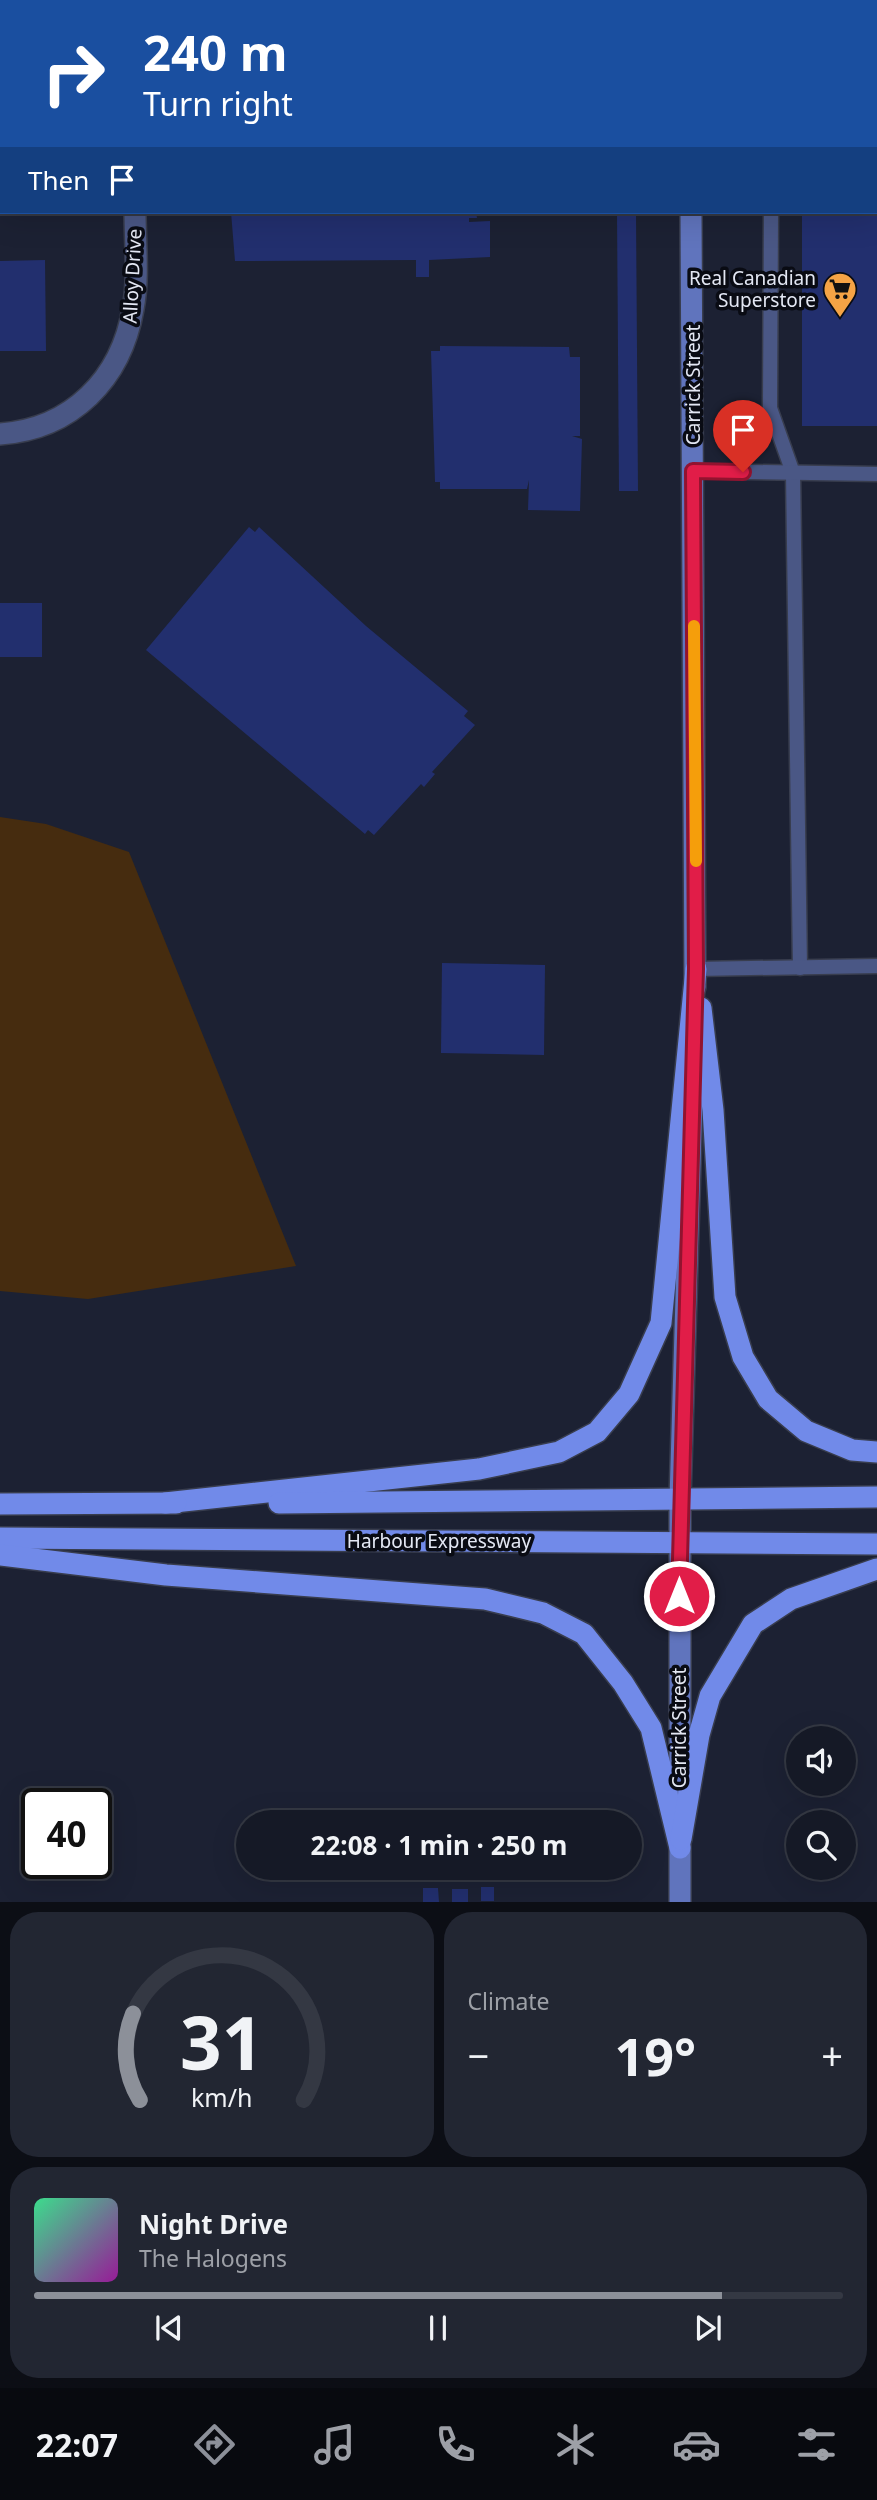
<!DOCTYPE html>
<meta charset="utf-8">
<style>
body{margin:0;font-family:"Noto Sans",sans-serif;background:#222632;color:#f1f3f6;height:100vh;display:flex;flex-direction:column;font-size:26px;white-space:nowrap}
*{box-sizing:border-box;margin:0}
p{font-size:23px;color:#9da0a7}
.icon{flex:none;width:38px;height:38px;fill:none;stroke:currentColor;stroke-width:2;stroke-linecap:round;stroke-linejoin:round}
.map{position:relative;height:1902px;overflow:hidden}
.panel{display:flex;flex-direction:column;gap:10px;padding:10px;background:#0c0e15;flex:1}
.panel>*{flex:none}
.banner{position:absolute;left:0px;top:0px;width:878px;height:214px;box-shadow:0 7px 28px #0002,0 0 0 2px #343843;background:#1a4fa0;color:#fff;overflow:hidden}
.controls{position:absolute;left:786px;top:1726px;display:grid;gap:14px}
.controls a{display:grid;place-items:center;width:70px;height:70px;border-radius:50%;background:#151926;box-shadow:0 7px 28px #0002,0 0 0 2px #343843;font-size:35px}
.speed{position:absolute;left:21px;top:1788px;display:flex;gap:14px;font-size:35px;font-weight:700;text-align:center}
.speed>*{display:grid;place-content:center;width:91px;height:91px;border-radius:50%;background:#151926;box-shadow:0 7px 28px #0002,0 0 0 2px #343843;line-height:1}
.speed .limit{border:4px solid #111;border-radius:10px;background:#fff;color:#111}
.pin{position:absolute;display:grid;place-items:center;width:60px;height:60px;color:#fff;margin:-72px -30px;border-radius:50% 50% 50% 0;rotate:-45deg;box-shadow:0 0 7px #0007}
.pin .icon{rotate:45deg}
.me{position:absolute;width:77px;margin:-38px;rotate:0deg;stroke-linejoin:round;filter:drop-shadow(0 0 5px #0008)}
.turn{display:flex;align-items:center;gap:24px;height:147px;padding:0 28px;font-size:32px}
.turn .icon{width:91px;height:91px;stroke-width:2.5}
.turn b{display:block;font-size:49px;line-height:60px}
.then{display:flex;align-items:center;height:66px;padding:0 28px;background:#0003;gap:14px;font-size:26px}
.big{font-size:52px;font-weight:700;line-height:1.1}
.panel .card{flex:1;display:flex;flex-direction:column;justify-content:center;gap:10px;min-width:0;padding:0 24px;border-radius:28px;background:#222632}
.panel .dial{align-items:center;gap:0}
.dial svg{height:182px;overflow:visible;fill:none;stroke:#343843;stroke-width:7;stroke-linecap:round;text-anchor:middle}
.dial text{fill:#f1f3f6;stroke:none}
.song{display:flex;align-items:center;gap:21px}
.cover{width:84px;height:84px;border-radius:10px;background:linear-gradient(135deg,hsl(150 70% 55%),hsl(300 70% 35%))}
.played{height:7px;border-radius:4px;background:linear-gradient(90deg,#8c9099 85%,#343843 85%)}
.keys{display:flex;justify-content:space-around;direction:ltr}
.heat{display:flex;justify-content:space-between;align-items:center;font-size:38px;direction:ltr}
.panel .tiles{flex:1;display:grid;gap:10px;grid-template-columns:1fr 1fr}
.card:last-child{grid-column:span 2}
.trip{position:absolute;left:236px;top:1810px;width:406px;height:70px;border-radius:35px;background:#151926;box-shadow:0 7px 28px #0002,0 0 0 2px #343843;font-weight:700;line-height:70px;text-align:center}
.tabs{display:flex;height:112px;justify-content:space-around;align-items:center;background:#080a0f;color:#9da0a7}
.tabs .icon{width:49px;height:49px}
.tabs .selected{color:#8c9099}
.tabs b{font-size:32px;color:#f1f3f6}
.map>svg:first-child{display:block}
.green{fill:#462c0f}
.building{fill:#222f6e}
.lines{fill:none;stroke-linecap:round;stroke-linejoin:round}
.lane-casing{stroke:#383d4e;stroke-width:17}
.street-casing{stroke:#383d4e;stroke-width:24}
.secondary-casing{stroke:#383d4e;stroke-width:24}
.primary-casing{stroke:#383d4e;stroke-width:24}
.lane{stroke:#4a5785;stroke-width:14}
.street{stroke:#4a5785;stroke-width:21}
.secondary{stroke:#6074bd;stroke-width:21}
.primary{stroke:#718ae9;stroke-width:21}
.route-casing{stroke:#92132f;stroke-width:18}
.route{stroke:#e11d48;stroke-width:12}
.slow{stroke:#f59e0b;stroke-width:12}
.labels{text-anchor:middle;stroke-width:7;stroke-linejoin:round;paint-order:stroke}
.street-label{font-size:19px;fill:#e3e7f3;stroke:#090b13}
.poi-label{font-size:19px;fill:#e3e7f3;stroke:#090b13;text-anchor:end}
</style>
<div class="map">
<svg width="877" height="1902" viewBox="0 0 877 1902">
<rect width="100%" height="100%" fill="#1c2133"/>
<path class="green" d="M0 817 46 824 129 852 296 1266 88 1299 0 1291Z"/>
<g class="building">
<path d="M231 212H476L477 218H469V222L490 221V257L429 260V277H416V260L235 261Z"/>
<path d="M617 212H636L638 491H619Z"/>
<rect x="802" y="212" width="75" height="214"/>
<path d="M45 260 46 351H0V261Z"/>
<path d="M440 346 569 347 570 357H580V436H572L582 439 580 511 528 510 529 480 527 489H440V482H435L431 351H440Z"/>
<path d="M249 527 255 532 259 527 366 626 468 711 464 716 475 725 432 772 435 774 424 787 421 784 374 835 368 830 365 834 146 650Z"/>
<rect x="0" y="603" width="42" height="54"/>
<path d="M442 963 545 965 544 1055 441 1053Z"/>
<rect x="481" y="1887" width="13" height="14"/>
<path d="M423 1888H438L439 1902H423Z"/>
<rect x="452" y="1889" width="16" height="13"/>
</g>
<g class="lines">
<defs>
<g id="lane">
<path d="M771 2V0"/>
<path d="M771 212 770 408 793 473 800 968"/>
<path d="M693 471 877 474"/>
<path d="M696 969 877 966"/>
</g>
<g id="street">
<path d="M135 2V0"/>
<path d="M0 434C72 429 121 379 133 309 139 278 135 243 135 212"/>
</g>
<g id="secondary">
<path d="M690 0V2"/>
<path d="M691 212 695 987"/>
<path d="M680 1902V1499L692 1096"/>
</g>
<g id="primary">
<path d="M701 1008 713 1110 725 1297 743 1357 768 1399 806 1431 852 1450 877 1452"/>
<path d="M165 1503 479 1469 559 1452 597 1432 629 1394 661 1323 696 969"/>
<path d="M279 1503 877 1497"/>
<path d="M0 1504 176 1503"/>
<path d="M0 1538 877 1544"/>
<path d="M0 1555 166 1575 485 1599 543 1613 584 1634 623 1683 651 1728 680 1848"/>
<path d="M681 1839 699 1735 710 1696 753 1624 791 1599 877 1569"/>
</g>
</defs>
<use href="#lane" class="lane-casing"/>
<use href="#street" class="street-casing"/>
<use href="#secondary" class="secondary-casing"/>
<use href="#primary" class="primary-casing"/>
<use href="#lane" class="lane"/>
<use href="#street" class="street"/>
<use href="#secondary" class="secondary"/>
<use href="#primary" class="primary"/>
</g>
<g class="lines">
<defs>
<path id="route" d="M679 1596 696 969 693 471 743 472"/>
</defs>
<use href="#route" class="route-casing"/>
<use href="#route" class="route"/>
<path class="slow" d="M694 626 696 861"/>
</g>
<defs>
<symbol id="supermarket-pin" viewBox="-11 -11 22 30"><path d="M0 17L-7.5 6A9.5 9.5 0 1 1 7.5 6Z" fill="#f5a345" stroke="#090b13"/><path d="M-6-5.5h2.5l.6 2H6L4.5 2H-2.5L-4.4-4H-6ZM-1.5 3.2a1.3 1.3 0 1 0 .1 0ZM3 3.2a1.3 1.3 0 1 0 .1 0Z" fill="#111"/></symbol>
</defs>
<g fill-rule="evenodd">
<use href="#supermarket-pin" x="821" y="270" width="38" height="52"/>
</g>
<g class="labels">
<g class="street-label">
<text transform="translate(132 276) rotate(-87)" y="7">Alloy Drive</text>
<text transform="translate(693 385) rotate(-90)" y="7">Carrick Street</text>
<text x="439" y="1548">Harbour Expressway</text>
<text transform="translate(679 1728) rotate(-90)" y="7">Carrick Street</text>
</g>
<g class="poi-label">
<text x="816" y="285">Real Canadian<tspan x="816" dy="22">Superstore</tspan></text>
</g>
</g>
</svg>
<div class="controls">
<a><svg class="icon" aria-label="sound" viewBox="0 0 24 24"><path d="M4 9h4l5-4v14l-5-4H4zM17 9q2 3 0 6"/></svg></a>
<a><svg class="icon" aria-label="search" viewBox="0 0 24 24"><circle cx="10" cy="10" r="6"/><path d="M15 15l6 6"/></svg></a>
</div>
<div class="speed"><div class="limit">40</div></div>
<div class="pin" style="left:743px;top:472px;background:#d93025"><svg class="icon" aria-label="arrive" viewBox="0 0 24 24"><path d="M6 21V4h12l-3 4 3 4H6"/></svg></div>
<svg class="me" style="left:679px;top:1596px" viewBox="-20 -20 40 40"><circle r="17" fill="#e11d48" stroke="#fff" stroke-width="3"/><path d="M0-11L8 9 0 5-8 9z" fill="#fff"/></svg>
<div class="trip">22:08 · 1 min · 250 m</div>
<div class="banner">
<div class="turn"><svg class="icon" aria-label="right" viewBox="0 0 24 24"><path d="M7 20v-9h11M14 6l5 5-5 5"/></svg><div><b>240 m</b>Turn right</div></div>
<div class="then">Then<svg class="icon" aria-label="arrive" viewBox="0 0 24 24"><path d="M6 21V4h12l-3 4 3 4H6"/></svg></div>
</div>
</div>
<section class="panel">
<div class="tiles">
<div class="card dial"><svg viewBox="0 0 100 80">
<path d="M14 69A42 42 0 1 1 86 69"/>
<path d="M14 69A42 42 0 0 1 11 31" stroke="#8c9099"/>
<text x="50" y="56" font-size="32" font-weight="700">31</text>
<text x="50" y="72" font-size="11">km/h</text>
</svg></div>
<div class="card"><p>Climate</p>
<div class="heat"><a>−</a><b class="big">19°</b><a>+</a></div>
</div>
<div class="card">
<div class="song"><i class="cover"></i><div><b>Night Drive</b><p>The Halogens</p></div></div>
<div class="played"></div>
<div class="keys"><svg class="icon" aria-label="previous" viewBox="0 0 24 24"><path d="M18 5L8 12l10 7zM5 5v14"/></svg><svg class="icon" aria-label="pause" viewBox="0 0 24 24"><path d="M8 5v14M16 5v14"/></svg><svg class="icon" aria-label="next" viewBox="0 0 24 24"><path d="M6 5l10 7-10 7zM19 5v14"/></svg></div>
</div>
</div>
</section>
<nav class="tabs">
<b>22:07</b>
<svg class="icon selected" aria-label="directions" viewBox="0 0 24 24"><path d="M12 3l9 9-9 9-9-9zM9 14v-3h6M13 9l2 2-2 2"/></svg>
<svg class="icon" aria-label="music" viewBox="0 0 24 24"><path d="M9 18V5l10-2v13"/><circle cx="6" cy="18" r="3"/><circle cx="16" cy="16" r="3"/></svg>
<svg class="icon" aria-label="phone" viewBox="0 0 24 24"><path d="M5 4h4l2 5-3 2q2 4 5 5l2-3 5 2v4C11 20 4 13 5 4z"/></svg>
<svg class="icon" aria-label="climate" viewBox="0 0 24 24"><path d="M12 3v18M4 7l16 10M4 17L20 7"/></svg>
<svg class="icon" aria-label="car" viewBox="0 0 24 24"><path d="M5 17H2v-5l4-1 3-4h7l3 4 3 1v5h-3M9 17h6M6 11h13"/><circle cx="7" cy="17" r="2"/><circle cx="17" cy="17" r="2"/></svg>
<svg class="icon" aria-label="filters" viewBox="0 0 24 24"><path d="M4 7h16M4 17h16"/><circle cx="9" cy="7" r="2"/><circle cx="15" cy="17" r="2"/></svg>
</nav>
